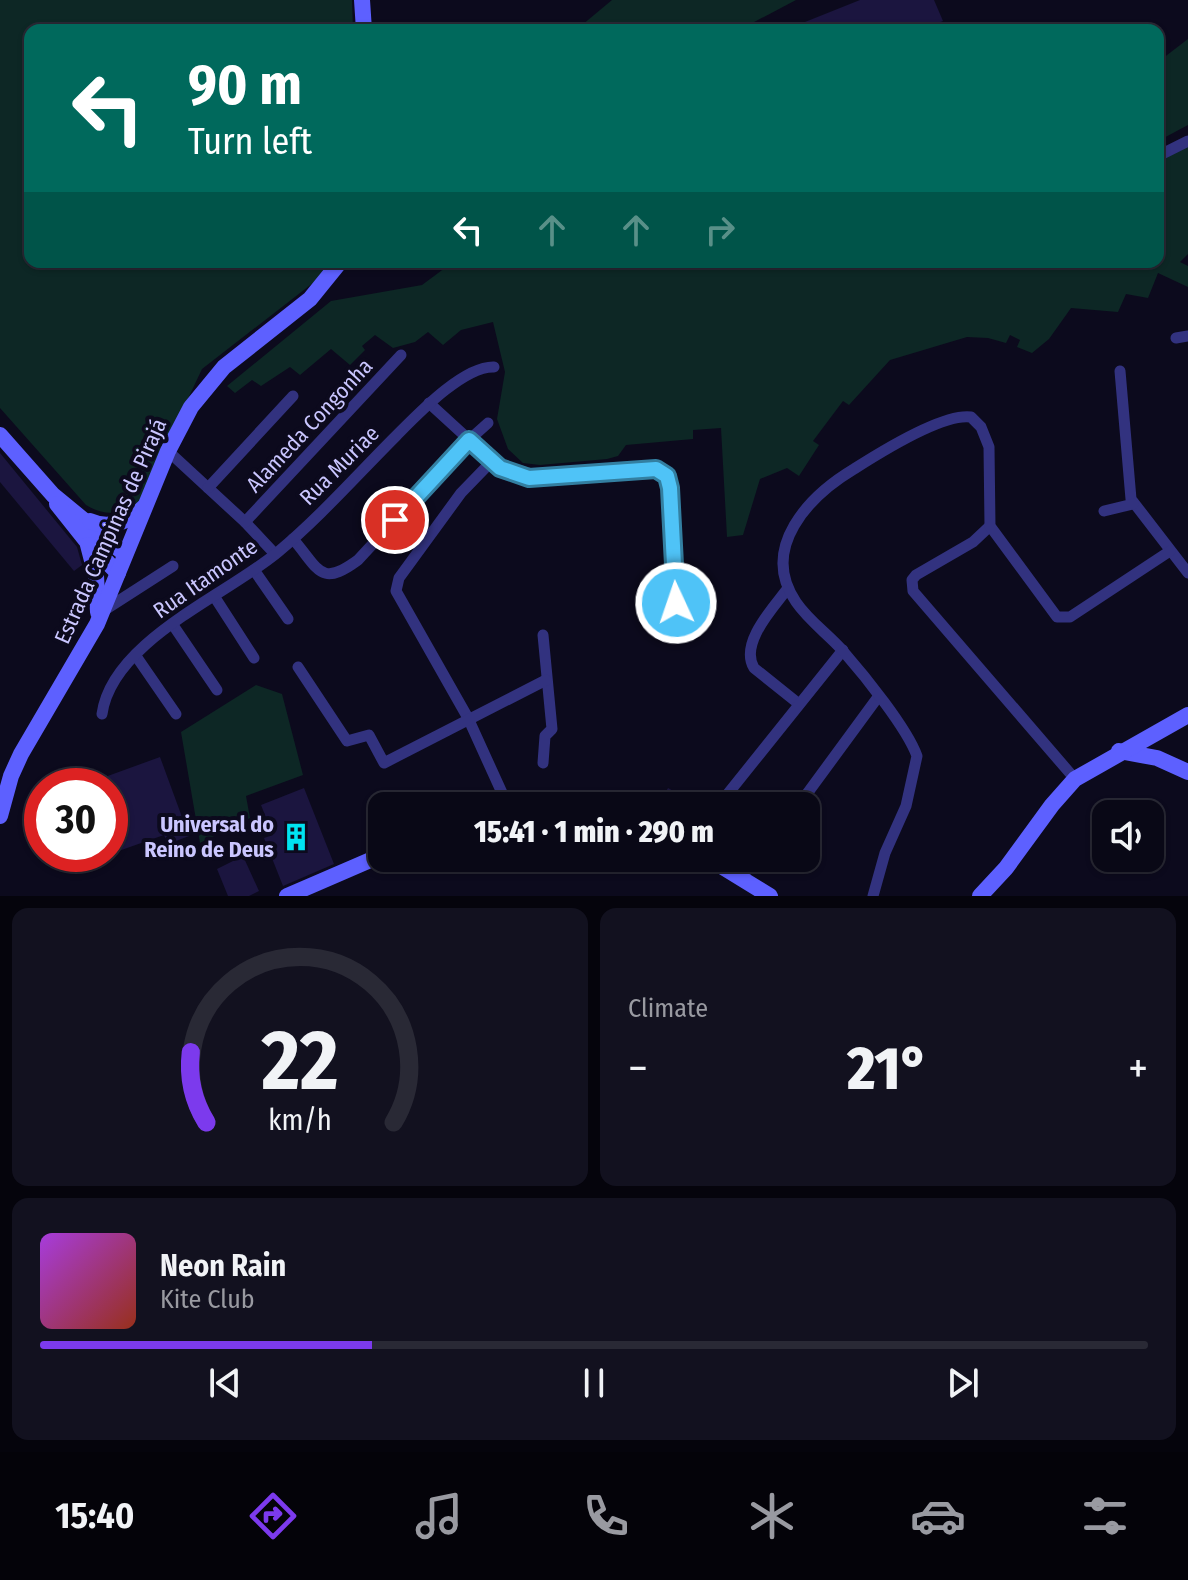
<!DOCTYPE html>
<meta charset="utf-8">
<style>
body{margin:0;font-family:"Fira Sans Condensed",sans-serif;background:#12111f;color:#f1f3f6;height:100vh;display:flex;flex-direction:column;font-size:30px;white-space:nowrap}
*{box-sizing:border-box;margin:0}
p{font-size:26px;color:#999aa1}
.icon{flex:none;width:44px;height:44px;fill:none;stroke:currentColor;stroke-width:2;stroke-linecap:round;stroke-linejoin:round}
.map{position:relative;height:896px;overflow:hidden}
.drawer{display:flex;flex-direction:column;gap:12px;padding:12px;background:#05040c;flex:1}
.drawer>*{flex:none}
.banner{position:absolute;left:24px;top:24px;width:1140px;height:244px;border-radius:16px;box-shadow:0 2px 6px #0004,0 0 0 2px #292935;background:#00695c;color:#fff;overflow:hidden}
.fabs{position:absolute;left:1092px;top:800px;display:grid;gap:16px}
.fabs a{display:grid;place-items:center;width:72px;height:72px;border-radius:16px;background:#090816;box-shadow:0 2px 6px #0004,0 0 0 2px #292935;font-size:40px}
.speed{position:absolute;left:24px;top:768px;display:flex;gap:16px;font-size:40px;font-weight:700;text-align:center}
.speed>*{display:grid;place-content:center;width:104px;height:104px;border-radius:50%;background:#090816;box-shadow:0 2px 6px #0004,0 0 0 2px #292935;line-height:1}
.speed .limit{border:12px solid #d22;background:#fff;color:#111}
.pin{position:absolute;display:grid;place-items:center;width:68px;height:68px;color:#fff;margin:-34px;border:4px solid #fff;border-radius:50%;box-shadow:0 2px 8px #0007}
.me{position:absolute;width:88px;margin:-44px;rotate:357deg;stroke-linejoin:round;filter:drop-shadow(0 0 6px #0008)}
.turn{display:flex;align-items:center;gap:28px;height:168px;padding:0 32px;font-size:36px}
.turn .icon{width:104px;height:104px;stroke-width:2.5}
.turn b{display:block;font-size:56px;line-height:68px}
.lanes{display:flex;align-items:center;height:76px;padding:0 32px;background:#0003;justify-content:center;gap:40px;direction:ltr}
.lanes .off{opacity:.35}
.big{font-size:60px;font-weight:800;line-height:1.1}
.drawer .widget{flex:1;display:flex;flex-direction:column;justify-content:center;gap:12px;min-width:0;padding:0 28px;border-radius:16px;background:#12111f}
.drawer .dial{align-items:center;gap:0}
.dial svg{height:208px;overflow:visible;fill:none;stroke:#292935;stroke-width:7;stroke-linecap:round;text-anchor:middle}
.dial text{fill:#f1f3f6;stroke:none}
.song{display:flex;align-items:center;gap:24px}
.cover{width:96px;height:96px;border-radius:12px;background:linear-gradient(135deg,hsl(280 70% 55%),hsl(10 70% 35%))}
.played{height:8px;border-radius:4px;background:linear-gradient(90deg,#7c3aed 30%,#292935 30%)}
.keys{display:flex;justify-content:space-around;direction:ltr}
.heat{display:flex;justify-content:space-between;align-items:center;font-size:44px;direction:ltr}
.drawer .tiles{flex:1;display:grid;gap:12px;grid-template-columns:1fr 1fr}
.widget:last-child{grid-column:span 2}
.trip{position:absolute;left:368px;top:792px;width:452px;height:80px;border-radius:16px;background:#090816;box-shadow:0 2px 6px #0004,0 0 0 2px #292935;font-weight:800;line-height:80px;text-align:center}
.tabs{display:flex;height:128px;justify-content:space-around;align-items:center;background:#040309;color:#999aa1}
.tabs .icon{width:56px;height:56px}
.tabs .active{color:#7c3aed}
.tabs b{font-size:36px;color:#f1f3f6}
.map>svg:first-child{display:block}
.green{fill:#0d2725}
.building{fill:#1b153f}
.lines{fill:none;stroke-linecap:round;stroke-linejoin:round}
.street{stroke:#32327f;stroke-width:11}
.secondary{stroke:#5d60ff;stroke-width:16}
.route-casing{stroke:#337fa1;stroke-width:20}
.route{stroke:#4fc3f7;stroke-width:14}
.labels{text-anchor:middle;stroke-width:8;stroke-linejoin:round;paint-order:stroke}
.street-label{font-size:22px;fill:#cac6ff;stroke:#0c0a1d}
.poi-label{font-size:22px;font-weight:bold;fill:#cac6ff;stroke:#0c0a1d;text-anchor:end}
</style>
<div class="map">
<svg width="1188" height="896" viewBox="0 0 1188 896">
<rect width="100%" height="100%" fill="#0c0a1d"/>
<g class="green">
<path d="M0 0H352L353 30H30V262H327L318 279 202 369 140 500C124 515 105 517 86 505L0 408Z"/>
<path d="M612 0H796L739 30H576Z"/>
<path d="M1188 39V125L1158 141V62Z"/>
<path d="M1188 146V254L1180 262 1188 266V287L1158 273 1148 298 1126 294 1118 312 1071 308 1049 339 1032 353 1017 347 1020 340 1010 335 1006 343 988 338 967 337 890 360 849 405 843 401 813 441 819 445 799 476 787 468 760 479 743 535 727 537 721 428 693 430V439L626 445 618 456 607 459 540 465 523 463 508 449 497 419 505 372 493 322 461 330 443 345 428 332 415 342 393 348 375 335 362 346 365 350 350 365 331 349 300 375 290 367 261 386 252 380 235 393 227 386 331 301 422 285 453 262H1158V161Z"/>
<path d="M256 685 282 694 303 775 246 796 250 818 200 843 181 732Z"/>
</g>
<g class="building">
<path d="M860 0H934L943 21 920 30H785Z"/>
<path d="M0 453 77 547 82 565 74 571 0 482Z"/>
<path d="M160 757 189 836 168 844 164 835 110 854V786L83 785Z"/>
<path d="M304 788 334 864 283 886 264 838 273 835 261 805Z"/>
<path d="M668 788 699 806H658Z"/>
<path d="M243 856 259 891 249 896H228L217 869Z"/>
</g>
<g class="lines">
<g class="street">
<path d="M1158 156 1188 141"/>
<path d="M1176 338 1188 336"/>
<path d="M1120 371 1131 499 1188 573"/>
<path d="M429 403 500 468 518 476 648 467 663 472 670 488 678 632"/>
<path d="M168 451 245 522 275 554"/>
<path d="M492 461 461 493 399 578 396 591 468 718 508 806"/>
<path d="M208 488 293 396"/>
<path d="M1104 511 1133 504"/>
<path d="M245 522 401 355"/>
<path d="M990 526 973 542 916 575 912 580 913 591 1075 779"/>
<path d="M293 539C319 569 320 588 358 560L469 440 488 423"/>
<path d="M254 570 288 619"/>
<path d="M788 588C774 607 739 643 754 668L799 704"/>
<path d="M214 596 254 658"/>
<path d="M103 611 173 566"/>
<path d="M173 625 217 690"/>
<path d="M543 635 552 729 545 736 543 763"/>
<path d="M136 656 176 714"/>
<path d="M298 667 347 741 369 735 384 763 546 680"/>
<path d="M102 714C112 641 227 595 278 552 320 517 357 475 396 436 417 415 463 366 494 367"/>
<path d="M718 806 843 650"/>
<path d="M798 806 878 697"/>
<path d="M740 879 757 858"/>
<path d="M873 896 885 853 906 806 917 756C907 728 864 675 843 651 828 634 809 621 796 602 759 548 809 496 854 469 879 453 943 413 971 417L981 427 989 447 990 526 1057 617H1070L1170 551"/>
</g>
<g class="secondary">
<path d="M362 0 364 30"/>
<path d="M0 435 53 495 125 554"/>
<path d="M57 504 88 543 118 573"/>
<path d="M90 521C110 530 128 522 144 507"/>
<path d="M88 545 96 576 98 612"/>
<path d="M1119 751 1157 758 1188 772"/>
<path d="M0 816 11 776 21 754 97 624 168 451 191 407 224 367 310 299 340 262"/>
<path d="M708 858 770 896"/>
<path d="M287 896 382 855"/>
<path d="M980 896 1006 868 1052 805 1075 779 1188 715"/>
</g>
</g>
<g class="lines">
<defs>
<path id="route" d="M395 520 469 440 500 468 529 478 656 469 667 476 670 488 676 603"/>
</defs>
<use href="#route" class="route-casing"/>
<use href="#route" class="route"/>
</g>
<defs>
<symbol id="building-bare" viewBox="-9 -9 18 18"><path d="M-4-6H4V6H1V3H-1V6H-4ZM-2.5-4.3h1.7v1.8h-1.7ZM.8-4.3h1.7v1.8H.8ZM-2.5-1h1.7V.8h-1.7ZM.8-1h1.7V.8H.8Z" fill="#00e3f1" stroke="#0c0a1d" stroke-width="2.5" paint-order="stroke"/></symbol>
</defs>
<g fill-rule="evenodd">
<use href="#building-bare" x="276" y="817" width="40" height="40"/>
</g>
<g class="labels">
<g class="street-label">
<text transform="translate(309 425) rotate(-47)" y="8">Alameda Congonha</text>
<text transform="translate(339 465) rotate(-45)" y="8">Rua Muriae</text>
<text transform="translate(110 531) rotate(-66)" y="8">Estrada Campinas de Pirajá</text>
<text transform="translate(205 578) rotate(-35)" y="8">Rua Itamonte</text>
</g>
<g class="poi-label">
<text x="274" y="832">Universal do<tspan x="274" dy="25">Reino de Deus</tspan></text>
</g>
</g>
</svg>
<div class="fabs">
<a><svg class="icon" aria-label="sound" viewBox="0 0 24 24"><path d="M4 9h4l5-4v14l-5-4H4zM17 9q2 3 0 6"/></svg></a>
</div>
<div class="speed"><div class="limit">30</div></div>
<div class="pin" style="left:395px;top:520px;background:#d93025"><svg class="icon" aria-label="arrive" viewBox="0 0 24 24"><path d="M6 21V4h12l-3 4 3 4H6"/></svg></div>
<svg class="me" style="left:676px;top:603px" viewBox="-20 -20 40 40"><circle r="17" fill="#4fc3f7" stroke="#fff" stroke-width="3"/><path d="M0-11L8 9 0 5-8 9z" fill="#fff"/></svg>
<div class="trip">15:41 · 1 min · 290 m</div>
<div class="banner">
<div class="turn"><svg class="icon" aria-label="left" viewBox="0 0 24 24"><path d="M17 20v-9H6M10 6l-5 5 5 5"/></svg><div><b>90 m</b>Turn left</div></div>
<div class="lanes"><svg class="icon" aria-label="left" viewBox="0 0 24 24"><path d="M17 20v-9H6M10 6l-5 5 5 5"/></svg><svg class="icon off" aria-label="ahead" viewBox="0 0 24 24"><path d="M12 20V5M6 11l6-6 6 6"/></svg><svg class="icon off" aria-label="ahead" viewBox="0 0 24 24"><path d="M12 20V5M6 11l6-6 6 6"/></svg><svg class="icon off" aria-label="right" viewBox="0 0 24 24"><path d="M7 20v-9h11M14 6l5 5-5 5"/></svg></div>
</div>
</div>
<section class="drawer">
<div class="tiles">
<div class="widget dial"><svg viewBox="0 0 100 80">
<path d="M14 69A42 42 0 1 1 86 69"/>
<path d="M14 69A42 42 0 0 1 8 42" stroke="#7c3aed"/>
<text x="50" y="56" font-size="32" font-weight="700">22</text>
<text x="50" y="72" font-size="11">km/h</text>
</svg></div>
<div class="widget"><p>Climate</p>
<div class="heat"><a>−</a><b class="big">21°</b><a>+</a></div>
</div>
<div class="widget">
<div class="song"><i class="cover"></i><div><b>Neon Rain</b><p>Kite Club</p></div></div>
<div class="played"></div>
<div class="keys"><svg class="icon" aria-label="previous" viewBox="0 0 24 24"><path d="M18 5L8 12l10 7zM5 5v14"/></svg><svg class="icon" aria-label="pause" viewBox="0 0 24 24"><path d="M8 5v14M16 5v14"/></svg><svg class="icon" aria-label="next" viewBox="0 0 24 24"><path d="M6 5l10 7-10 7zM19 5v14"/></svg></div>
</div>
</div>
</section>
<nav class="tabs">
<b>15:40</b>
<svg class="icon active" aria-label="directions" viewBox="0 0 24 24"><path d="M12 3l9 9-9 9-9-9zM9 14v-3h6M13 9l2 2-2 2"/></svg>
<svg class="icon" aria-label="music" viewBox="0 0 24 24"><path d="M9 18V5l10-2v13"/><circle cx="6" cy="18" r="3"/><circle cx="16" cy="16" r="3"/></svg>
<svg class="icon" aria-label="phone" viewBox="0 0 24 24"><path d="M5 4h4l2 5-3 2q2 4 5 5l2-3 5 2v4C11 20 4 13 5 4z"/></svg>
<svg class="icon" aria-label="climate" viewBox="0 0 24 24"><path d="M12 3v18M4 7l16 10M4 17L20 7"/></svg>
<svg class="icon" aria-label="car" viewBox="0 0 24 24"><path d="M5 17H2v-5l4-1 3-4h7l3 4 3 1v5h-3M9 17h6M6 11h13"/><circle cx="7" cy="17" r="2"/><circle cx="17" cy="17" r="2"/></svg>
<svg class="icon" aria-label="filters" viewBox="0 0 24 24"><path d="M4 7h16M4 17h16"/><circle cx="9" cy="7" r="2"/><circle cx="15" cy="17" r="2"/></svg>
</nav>
